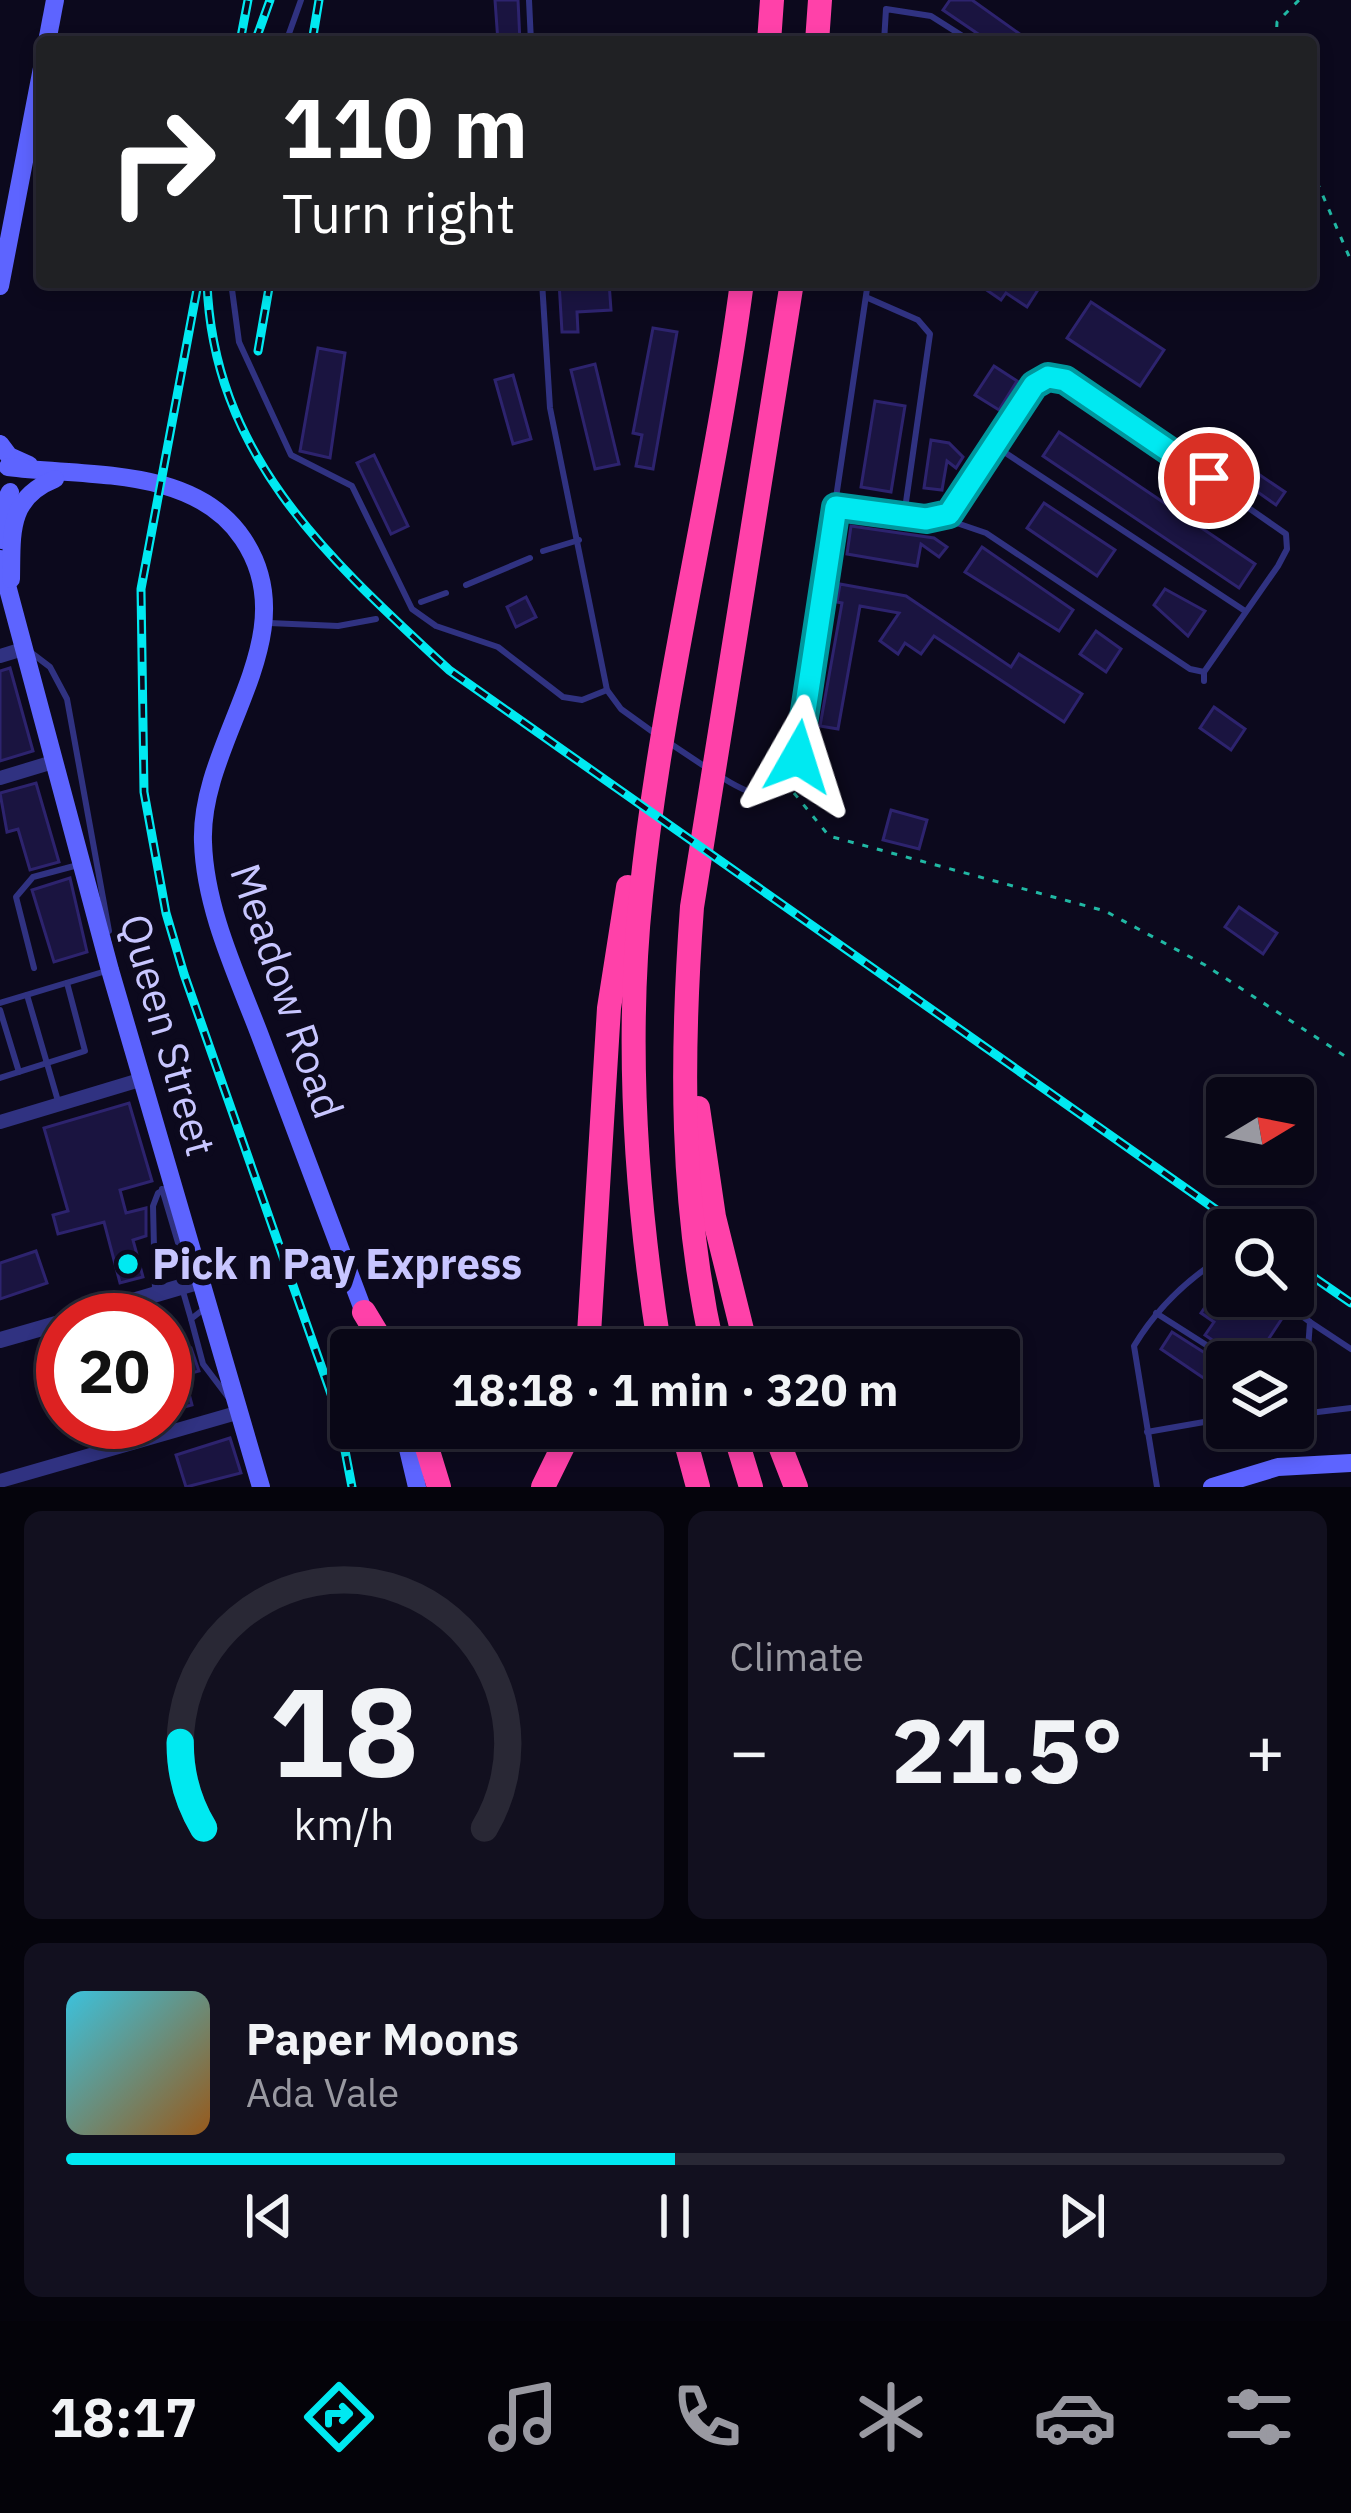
<!DOCTYPE html>
<meta charset="utf-8">
<style>
body{margin:0;font-family:"IBM Plex Sans",sans-serif;background:#12101f;color:#f1f3f6;height:100vh;display:flex;flex-direction:column;font-size:45px;white-space:nowrap}
*{box-sizing:border-box;margin:0}
p{font-size:39px;color:#9999a1}
.icon{flex:none;width:66px;height:66px;fill:none;stroke:currentColor;stroke-width:2;stroke-linecap:round;stroke-linejoin:round}
.map{position:relative;height:1487px;overflow:hidden}
.panel{display:flex;flex-direction:column;gap:24px;padding:24px;background:#05040c;flex:1}
.panel>*{flex:none}
.top-card{position:absolute;left:36px;top:36px;width:1281px;height:252px;border-radius:12px;box-shadow:0 6px 18px #0003,0 0 0 3px #292835;background:#202124;color:#fff;overflow:hidden}
.needle{width:78px;rotate:80deg}
.buttons{position:absolute;left:1206px;top:1077px;display:grid;gap:24px}
.buttons a{display:grid;place-items:center;width:108px;height:108px;border-radius:12px;background:#090716;box-shadow:0 6px 18px #0003,0 0 0 3px #292835;font-size:60px}
.speed{position:absolute;left:36px;top:1293px;display:flex;gap:24px;font-size:60px;font-weight:700;text-align:center}
.speed>*{display:grid;place-content:center;width:156px;height:156px;border-radius:50%;background:#090716;box-shadow:0 6px 18px #0003,0 0 0 3px #292835;line-height:1}
.speed .limit{border:18px solid #d22;background:#fff;color:#111}
.pin{position:absolute;display:grid;place-items:center;width:102px;height:102px;color:#fff;margin:-51px;border:6px solid #fff;border-radius:50%;box-shadow:0 3px 12px #0007}
.me{position:absolute;width:132px;margin:-66px;rotate:6deg;stroke-linejoin:round;filter:drop-shadow(0 0 9px #0008)}
.turn{display:flex;align-items:center;gap:42px;height:252px;padding:0 48px;font-size:54px}
.turn .icon{width:156px;height:156px;stroke-width:2.5}
.turn b{display:block;font-size:84px;line-height:102px}
.big{font-size:90px;font-weight:800;line-height:1.1}
.panel .widget{flex:1;display:flex;flex-direction:column;justify-content:center;gap:18px;min-width:0;padding:0 42px;border-radius:18px;background:#12101f}
.panel .dial{align-items:center;gap:0}
.dial svg{height:312px;overflow:visible;fill:none;stroke:#292835;stroke-width:7;stroke-linecap:round;text-anchor:middle}
.dial text{fill:#f1f3f6;stroke:none}
.song{display:flex;align-items:center;gap:36px}
.cover{width:144px;height:144px;border-radius:18px;background:linear-gradient(135deg,hsl(190 70% 55%),hsl(30 70% 35%))}
.played{height:12px;border-radius:6px;background:linear-gradient(90deg,#00e9f1 50%,#292835 50%)}
.keys{display:flex;justify-content:space-around;direction:ltr}
.heat{display:flex;justify-content:space-between;align-items:center;font-size:66px;direction:ltr}
.panel .tiles{flex:1;display:grid;gap:24px;grid-template-columns:1fr 1fr}
.widget:last-child{grid-column:span 2}
.trip{position:absolute;left:330px;top:1329px;width:690px;height:120px;border-radius:12px;background:#090716;box-shadow:0 6px 18px #0003,0 0 0 3px #292835;font-weight:800;line-height:120px;text-align:center}
.dock{display:flex;height:192px;justify-content:space-around;align-items:center;background:#040309;color:#9999a1}
.dock .icon{width:84px;height:84px}
.dock .selected{color:#00e9f1}
.dock b{font-size:54px;color:#f1f3f6}
.map>svg:first-child{display:block}
.building{fill:#1a1440;stroke:#2d236e;stroke-width:3}
.lines{fill:none;stroke-linecap:round;stroke-linejoin:round}
.path{stroke:#21b8a4;stroke-width:3;stroke-dasharray:6 9;stroke-linecap:butt}
.service{stroke:#303281;stroke-width:6}
.minor{stroke:#303281;stroke-width:14}
.tertiary{stroke:#303281;stroke-width:16}
.secondary{stroke:#5d64ff;stroke-width:18}
.motorway{stroke:#ff41a9;stroke-width:24}
.rail-casing{stroke:#00e9f1;stroke-width:9}
.rail{stroke:#0c091d;stroke-width:4.5;stroke-dasharray:14;stroke-linecap:butt}
.route-casing{stroke:#00979d;stroke-width:30}
.route{stroke:#00e9f1;stroke-width:21}
.poi-dot{fill:#00e9f1;stroke:#0c091d;stroke-width:4.5}
.labels{text-anchor:middle;stroke-width:12;stroke-linejoin:round;paint-order:stroke}
.street-label{font-size:42px;fill:#c8c6ff;stroke:#0c091d}
.poi-label{font-size:42px;font-weight:bold;fill:#c8c6ff;stroke:#0c091d;text-anchor:start}
</style>
<div class="map">
<svg width="1351" height="1487" viewBox="0 0 1351 1487">
<rect width="100%" height="100%" fill="#0c091d"/>
<g class="building">
<path d="M495 0H518L520 42H498Z"/>
<path d="M950 0H972L1031 42H990L943 10Z"/>
<path d="M559 282H609L611 310 577 312 578 332H562Z"/>
<path d="M975 282H1043L1027 307 1006 293 1001 300Z"/>
<path d="M1091 302 1164 350 1140 386 1067 338Z"/>
<path d="M653 328 677 332 653 469 636 466 642 435 633 433Z"/>
<path d="M318 348 345 353 330 458 300 451Z"/>
<path d="M595 364 619 464 595 469 571 370Z"/>
<path d="M994 366 1017 381 999 410 975 395Z"/>
<path d="M513 375 531 439 513 444 495 380Z"/>
<path d="M875 401 905 406 891 492 861 487Z"/>
<path d="M1059 432 1255 564 1239 588 1043 456Z"/>
<path d="M931 440 949 443 963 457 956 468 947 461 942 490 924 488Z"/>
<path d="M374 455 408 526 391 534 357 463Z"/>
<path d="M1251 469 1285 492 1276 505 1242 481Z"/>
<path d="M1044 503 1115 550 1097 576 1027 528Z"/>
<path d="M851 526 934 538 947 547 939 557 921 544 917 566 847 554Z"/>
<path d="M982 547 1073 610 1059 631 965 572Z"/>
<path d="M840 584 906 596 1011 667 1019 654 1082 694 1064 722 934 636 921 654 905 643 898 654 880 641 899 613 860 606 838 729 820 726 842 603 837 602Z"/>
<path d="M1165 589 1205 611 1188 636 1154 605Z"/>
<path d="M526 597 536 617 516 627 507 607Z"/>
<path d="M1096 631 1121 649 1106 672 1080 654Z"/>
<path d="M10 668 33 751 0 761V671Z"/>
<path d="M1214 707 1245 729 1231 750 1200 728Z"/>
<path d="M36 783 59 862 30 870 18 829 7 832 0 793Z"/>
<path d="M891 810 927 820 919 849 883 840Z"/>
<path d="M70 878 87 952 54 962 32 890Z"/>
<path d="M1239 907 1277 933 1263 954 1225 927Z"/>
<path d="M129 1103 152 1181 120 1190 126 1213 146 1208V1236L133 1240 143 1277 120 1283 104 1222 58 1234 53 1215 68 1211 44 1128Z"/>
<path d="M36 1251 47 1283 0 1299V1263Z"/>
<path d="M1227 1275V1296H1258L1285 1314 1260 1352 1249 1345 1240 1359 1205 1335 1214 1322 1201 1313Z"/>
<path d="M165 1321 177 1352 191 1348 199 1371 184 1375 192 1405 165 1412Z"/>
<path d="M1172 1332 1227 1367V1394L1161 1349Z"/>
<path d="M230 1438 241 1473 186 1487 176 1455Z"/>
</g>
<g class="lines">
<g class="path">
<path d="M1276 42 1277 22 1299 0"/>
<path d="M1311 168 1351 261"/>
<path d="M794 793 829 836 1105 911 1205 965 1351 1060"/>
</g>
<g class="service">
<path d="M529 0 531 42"/>
<path d="M286 42 301 0"/>
<path d="M884 42 886 9 931 16 972 42"/>
<path d="M231 282 239 342 291 455 352 486 412 609 436 626 498 647 563 697 582 700 607 690"/>
<path d="M542 282 550 408 607 690 621 709 657 735"/>
<path d="M868 298 918 320 930 334 904 516"/>
<path d="M995 446 1245 611"/>
<path d="M836 507 926 519 949 514 1034 385 1049 377 1065 380 1286 534 1287 549 1278 566 1204 672V681"/>
<path d="M942 518 986 533 1190 669 1204 672"/>
<path d="M543 551 579 540"/>
<path d="M466 585 530 558"/>
<path d="M421 602 446 593"/>
<path d="M269 623 338 626 376 619"/>
<path d="M29 651 50 667 67 699 109 931"/>
<path d="M668 742 707 768"/>
<path d="M718 775C743 791 772 808 794 781L868 282"/>
<path d="M794 781 824 774"/>
<path d="M34 968 16 897 33 877 78 865"/>
<path d="M27 995 58 1101"/>
<path d="M0 1003 106 971"/>
<path d="M0 1010 19 1072"/>
<path d="M0 1078 85 1051 67 983"/>
<path d="M162 1189 190 1283"/>
<path d="M182 1288 191 1319"/>
<path d="M155 1290 153 1206 158 1193 170 1186"/>
<path d="M1276 1296 1310 1322 1308 1349 1293 1366"/>
<path d="M205 1308 191 1319 203 1364 228 1397"/>
<path d="M1156 1313 1233 1362"/>
<path d="M1310 1322 1351 1349"/>
<path d="M1293 1415 1351 1408"/>
<path d="M1147 1432 1227 1418"/>
<path d="M1157 1487 1134 1346C1155 1311 1183 1283 1218 1260L1227 1261"/>
</g>
<g class="minor">
<path d="M0 656 23 649"/>
<path d="M0 778 53 762"/>
<path d="M0 1122 143 1079"/>
<path d="M0 1481 240 1412"/>
</g>
<g class="tertiary">
<path d="M68 1320 201 1281"/>
<path d="M0 1340 63 1322"/>
</g>
<g class="secondary">
<path d="M47 42 55 0"/>
<path d="M0 286 42 68"/>
<path d="M0 444 9 456 29 465"/>
<path d="M8 467C84 477 194 465 243 539 309 637 199 739 203 842 205 908 236 973 259 1033 295 1130 332 1226 368 1323"/>
<path d="M2 540V507L10 492"/>
<path d="M0 559 110 970 261 1487"/>
<path d="M11 579C12 534 7 498 55 479"/>
<path d="M403 1428 417 1487"/>
<path d="M1212 1487 1278 1467 1351 1463"/>
</g>
<g class="motorway">
<path d="M769 42 772 0"/>
<path d="M817 42 820 0"/>
<path d="M698 1108 714 1217 747 1350"/>
<path d="M364 1312 387 1350"/>
<path d="M588 1350 609 1008 628 887"/>
<path d="M660 1350C636 1200 625 1047 641 895 662 689 715 487 742 282"/>
<path d="M713 1350C680 1203 681 1057 692 907L792 282"/>
<path d="M421 1428 439 1487"/>
<path d="M682 1428 698 1487"/>
<path d="M733 1428 751 1487"/>
<path d="M773 1428 796 1487"/>
<path d="M543 1487 572 1428"/>
</g>
<defs>
<g id="rail">
<path d="M240 42 248 0"/>
<path d="M255 42 270 0"/>
<path d="M312 42 319 0"/>
<path d="M207 282C213 456 329 559 449 670L1245 1230"/>
<path d="M197 289 141 589 144 792 166 913 184 974 338 1414 352 1487"/>
<path d="M258 351 270 282"/>
<path d="M1293 1263 1351 1303"/>
</g>
</defs>
<use href="#rail" class="rail-casing"/>
<use href="#rail" class="rail"/>
</g>
<g class="lines">
<defs>
<path id="route" d="M798 757 836 507 926 519 949 514 1034 385 1048 377 1065 380 1209 478"/>
</defs>
<use href="#route" class="route-casing"/>
<use href="#route" class="route"/>
</g>
<circle class="poi-dot" cx="128" cy="1264" r="12"/>
<g class="labels">
<g class="street-label">
<text transform="translate(287 991) rotate(71)" y="15">Meadow Road</text>
<text transform="translate(168 1035) rotate(74)" y="15">Queen Street</text>
</g>
<g class="poi-label">
<text x="152" y="1279">Pick n Pay Express</text>
</g>
</g>
</svg>
<div class="buttons">
<a><svg class="needle" viewBox="-14 -14 28 28"><path d="M0-13l5 13h-10z" fill="#e53935"/><path d="M0 13l5-13h-10z" fill="#9999a1"/></svg></a>
<a><svg class="icon" aria-label="search" viewBox="0 0 24 24"><circle cx="10" cy="10" r="6"/><path d="M15 15l6 6"/></svg></a>
<a><svg class="icon" aria-label="layers" viewBox="0 0 24 24"><path d="M12 4l9 5-9 5-9-5zM3 14l9 5 9-5"/></svg></a>
</div>
<div class="speed"><div class="limit">20</div></div>
<div class="pin" style="left:1209px;top:478px;background:#d93025"><svg class="icon" aria-label="arrive" viewBox="0 0 24 24"><path d="M6 21V4h12l-3 4 3 4H6"/></svg></div>
<svg class="me" style="left:798px;top:757px" viewBox="-20 -20 40 40"><path d="M0-17L14 15 0 8-14 15z" fill="#00e9f1" stroke="#fff" stroke-width="4"/></svg>
<div class="trip">18:18 · 1 min · 320 m</div>
<div class="top-card">
<div class="turn"><svg class="icon" aria-label="right" viewBox="0 0 24 24"><path d="M7 20v-9h11M14 6l5 5-5 5"/></svg><div><b>110 m</b>Turn right</div></div>
</div>
</div>
<section class="panel">
<div class="tiles">
<div class="widget dial"><svg viewBox="0 0 100 80">
<path d="M14 69A42 42 0 1 1 86 69"/>
<path d="M14 69A42 42 0 0 1 8 47" stroke="#00e9f1"/>
<text x="50" y="56" font-size="32" font-weight="700">18</text>
<text x="50" y="72" font-size="11">km/h</text>
</svg></div>
<div class="widget"><p>Climate</p>
<div class="heat"><a>−</a><b class="big">21.5°</b><a>+</a></div>
</div>
<div class="widget">
<div class="song"><i class="cover"></i><div><b>Paper Moons</b><p>Ada Vale</p></div></div>
<div class="played"></div>
<div class="keys"><svg class="icon" aria-label="previous" viewBox="0 0 24 24"><path d="M18 5L8 12l10 7zM5 5v14"/></svg><svg class="icon" aria-label="pause" viewBox="0 0 24 24"><path d="M8 5v14M16 5v14"/></svg><svg class="icon" aria-label="next" viewBox="0 0 24 24"><path d="M6 5l10 7-10 7zM19 5v14"/></svg></div>
</div>
</div>
</section>
<nav class="dock">
<b>18:17</b>
<svg class="icon selected" aria-label="directions" viewBox="0 0 24 24"><path d="M12 3l9 9-9 9-9-9zM9 14v-3h6M13 9l2 2-2 2"/></svg>
<svg class="icon" aria-label="music" viewBox="0 0 24 24"><path d="M9 18V5l10-2v13"/><circle cx="6" cy="18" r="3"/><circle cx="16" cy="16" r="3"/></svg>
<svg class="icon" aria-label="phone" viewBox="0 0 24 24"><path d="M5 4h4l2 5-3 2q2 4 5 5l2-3 5 2v4C11 20 4 13 5 4z"/></svg>
<svg class="icon" aria-label="climate" viewBox="0 0 24 24"><path d="M12 3v18M4 7l16 10M4 17L20 7"/></svg>
<svg class="icon" aria-label="car" viewBox="0 0 24 24"><path d="M5 17H2v-5l4-1 3-4h7l3 4 3 1v5h-3M9 17h6M6 11h13"/><circle cx="7" cy="17" r="2"/><circle cx="17" cy="17" r="2"/></svg>
<svg class="icon" aria-label="filters" viewBox="0 0 24 24"><path d="M4 7h16M4 17h16"/><circle cx="9" cy="7" r="2"/><circle cx="15" cy="17" r="2"/></svg>
</nav>
